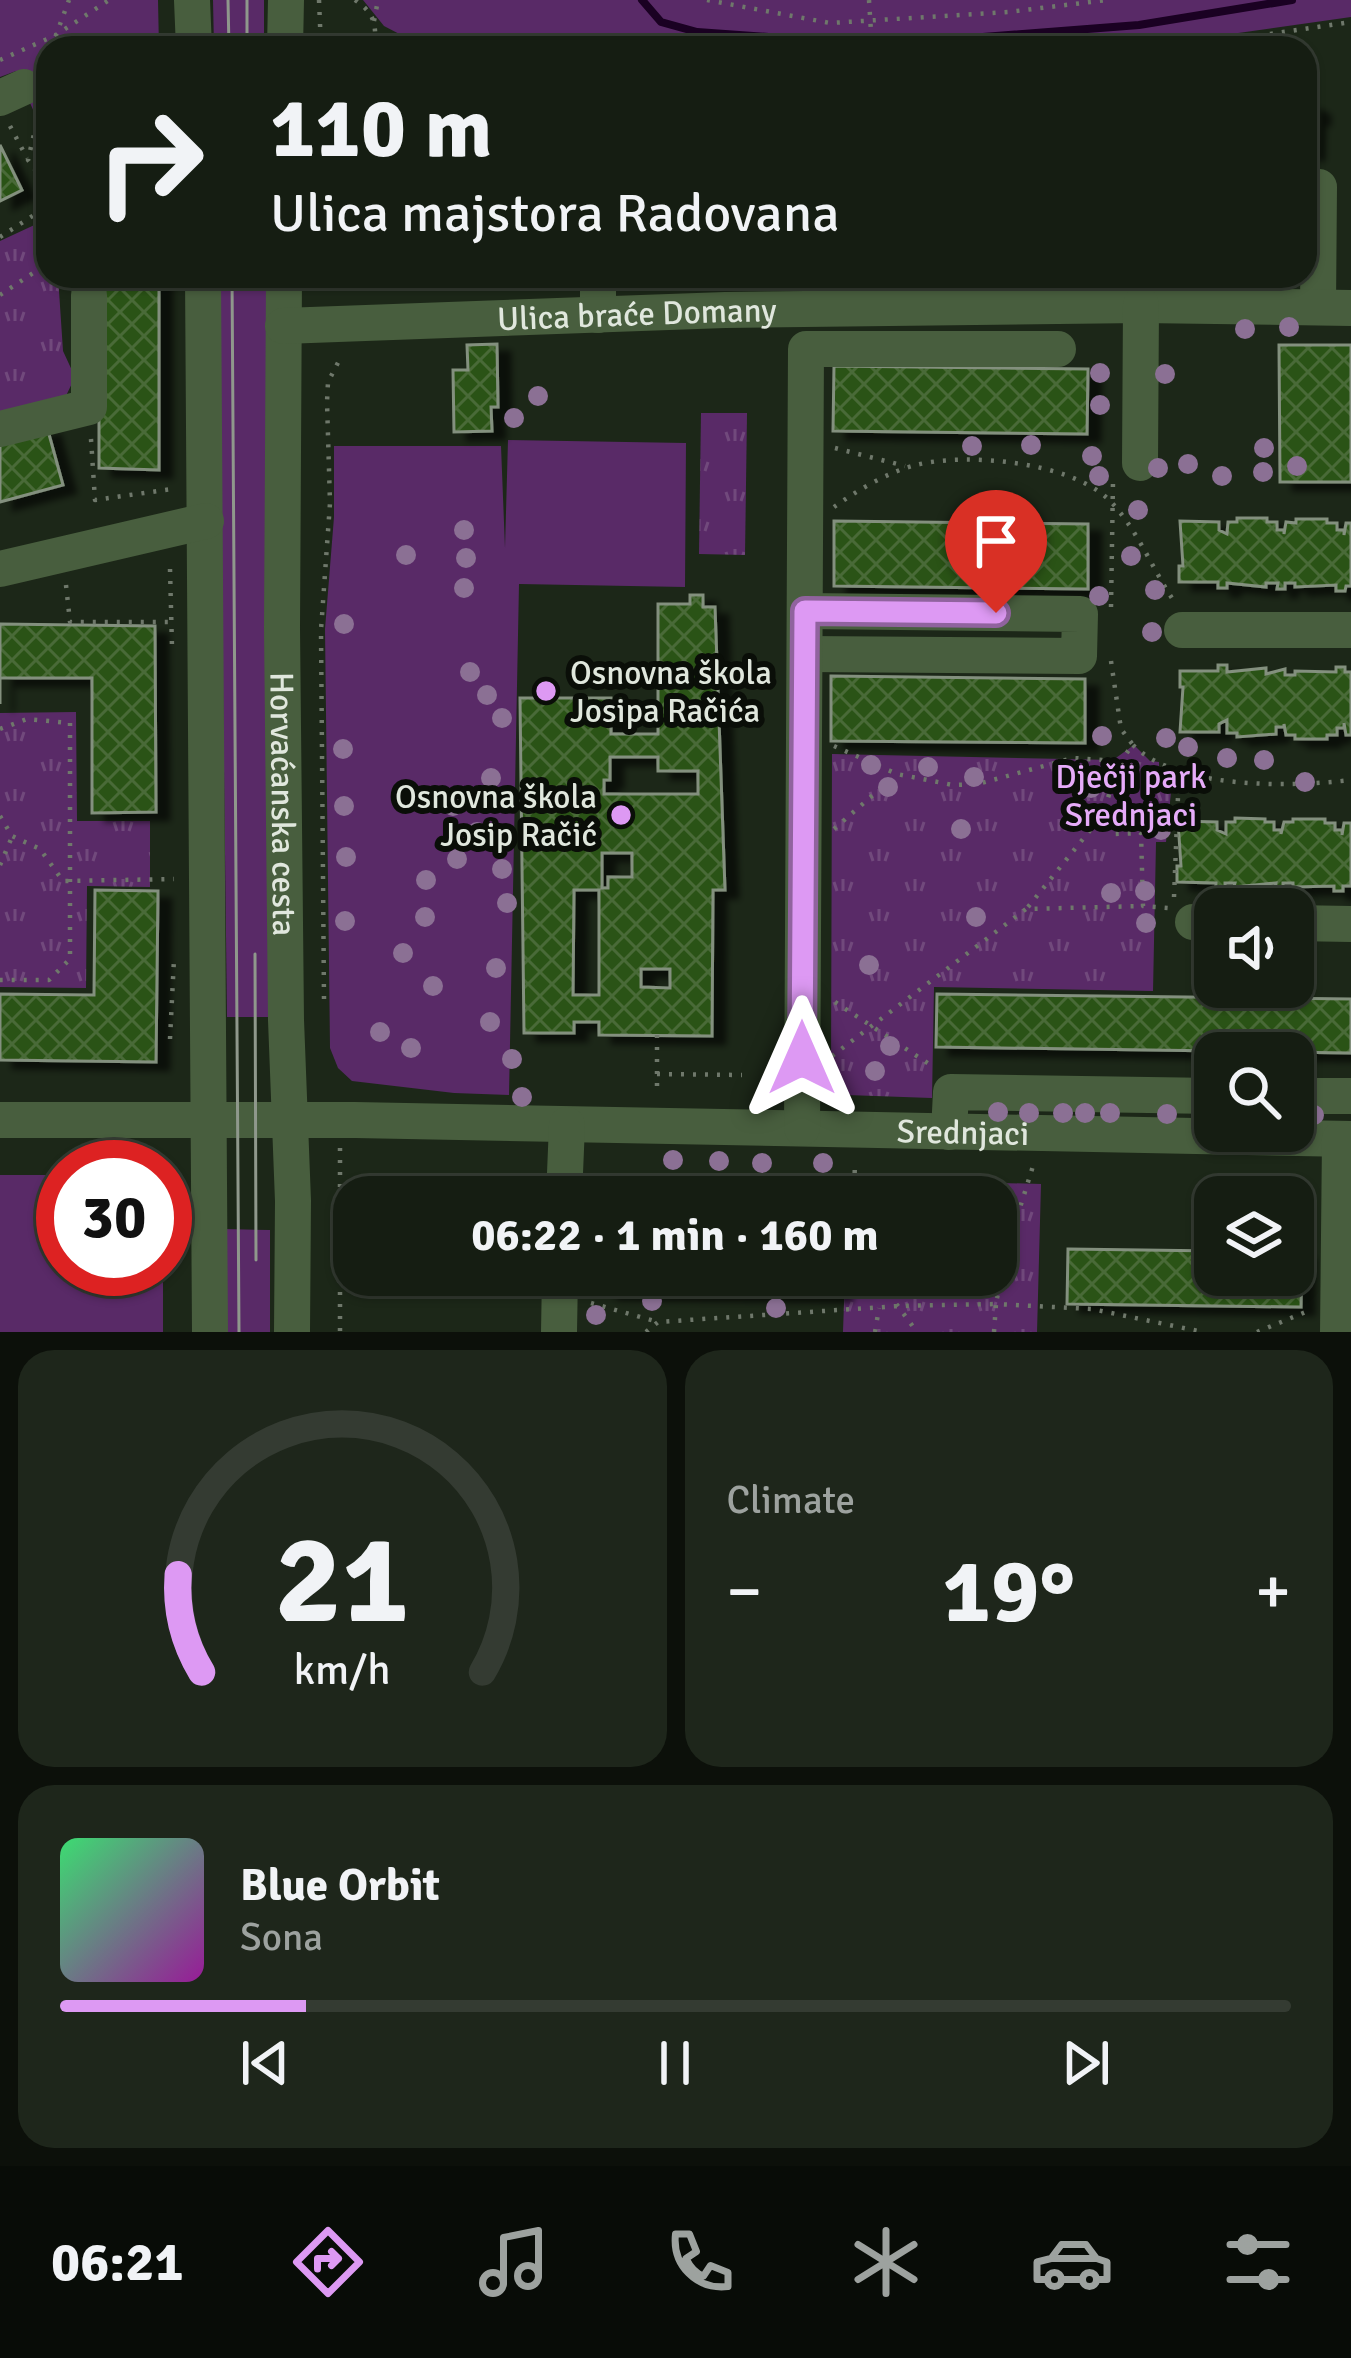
<!DOCTYPE html>
<meta charset="utf-8">
<style>
body{margin:0;font-family:Signika,sans-serif;background:#1e261b;color:#f1f3f6;height:100vh;display:flex;flex-direction:column;font-size:45px;white-space:nowrap}
*{box-sizing:border-box;margin:0}
p{font-size:39px;color:#9da29f}
.icon{flex:none;width:66px;height:66px;fill:none;stroke:currentColor;stroke-width:2;stroke-linecap:round;stroke-linejoin:round}
.map{position:relative;height:1332px;overflow:hidden}
.sheet{display:flex;flex-direction:column;gap:18px;padding:18px;background:#0c100a;flex:1}
.sheet>*{flex:none}
.banner{position:absolute;left:36px;top:36px;width:1281px;height:252px;border-radius:36px;box-shadow:0 3px 9px #0004,0 0 0 3px #343b32;background:#151d12;color:#f1f3f6;overflow:hidden}
.buttons{position:absolute;left:1194px;top:888px;display:grid;gap:24px}
.buttons a{display:grid;place-items:center;width:120px;height:120px;border-radius:24px;background:#151d12;box-shadow:0 3px 9px #0004,0 0 0 3px #343b32;font-size:60px}
.speed{position:absolute;left:36px;top:1140px;display:flex;gap:24px;font-size:60px;font-weight:700;text-align:center}
.speed>*{display:grid;place-content:center;width:156px;height:156px;border-radius:50%;background:#151d12;box-shadow:0 3px 9px #0004,0 0 0 3px #343b32;line-height:1}
.speed .limit{border:18px solid #d22;background:#fff;color:#111}
.pin{position:absolute;display:grid;place-items:center;width:102px;height:102px;color:#fff;margin:-123px -51px;border-radius:50% 50% 50% 0;rotate:-45deg;box-shadow:0 0 12px #0007}
.pin .icon{rotate:45deg}
.me{position:absolute;width:132px;margin:-66px;rotate:0deg;stroke-linejoin:round;filter:drop-shadow(0 0 9px #0008)}
.turn{display:flex;align-items:center;gap:42px;height:252px;padding:0 36px;font-size:54px}
.turn .icon{width:156px;height:156px;stroke-width:2.5}
.turn b{display:block;font-size:84px;line-height:102px}
.big{font-size:90px;font-weight:700;line-height:1.1}
.sheet .card{flex:1;display:flex;flex-direction:column;justify-content:center;gap:18px;min-width:0;padding:0 42px;border-radius:36px;background:#1e261b}
.sheet .dial{align-items:center;gap:0}
.dial svg{height:312px;overflow:visible;fill:none;stroke:#343b32;stroke-width:7;stroke-linecap:round;text-anchor:middle}
.dial text{fill:#f1f3f6;stroke:none}
.song{display:flex;align-items:center;gap:36px}
.cover{width:144px;height:144px;border-radius:18px;background:linear-gradient(135deg,hsl(140 70% 55%),hsl(300 70% 35%))}
.played{height:12px;border-radius:6px;background:linear-gradient(90deg,#dd99f3 20%,#343b32 20%)}
.keys{display:flex;justify-content:space-around;direction:ltr}
.heat{display:flex;justify-content:space-between;align-items:center;font-size:66px;direction:ltr}
.sheet .tiles{flex:1;display:grid;gap:18px;grid-template-columns:1fr 1fr}
.card:last-child{grid-column:span 2}
.trip{position:absolute;left:333px;top:1176px;width:684px;height:120px;border-radius:36px;background:#151d12;box-shadow:0 3px 9px #0004,0 0 0 3px #343b32;font-weight:700;line-height:120px;text-align:center}
.tab-bar{display:flex;height:192px;justify-content:space-around;align-items:center;background:#080c07;color:#9da29f}
.tab-bar .icon{width:84px;height:84px}
.tab-bar .active{color:#dd99f3}
.tab-bar b{font-size:54px;color:#f1f3f6}
.map>svg:first-child{display:block}
.grass{fill:#592a67}
.park{fill:url(#park-tufts)}
.lines{fill:none;stroke-linecap:round;stroke-linejoin:round}
.stream{stroke:#1a0122;stroke-width:8}
.building{fill:url(#building-cross-hatch);stroke:#83907e;stroke-width:3;fill-rule:evenodd;filter:url(#shadow)}
.path{stroke:#6f786b;stroke-width:4.5;stroke-dasharray:3 9;stroke-linecap:butt}
.minor{stroke:#485e3e;stroke-width:36}
.tram{stroke:#8f988c;stroke-width:3}
.tree{fill:#8b7094}
.route-casing{stroke:#90639e;stroke-width:30}
.route{stroke:#dd99f3;stroke-width:21}
.poi-dot{fill:#dd99f3;stroke:#0a0e08;stroke-width:4.5}
.labels{text-anchor:middle;stroke-width:12;stroke-linejoin:round;paint-order:stroke}
.street-label{font-size:33px;fill:#e0e7dd;stroke:#0a0e08}
.poi-label{font-size:33px;fill:#e0e7dd;stroke:#0a0e08;text-anchor:start}
.park-label{font-size:33px;fill:#e6abf9;stroke:#0a0e08}
</style>
<div class="map">
<svg width="1351" height="1332" viewBox="0 0 1351 1332">
<defs>
<pattern id="park-tufts" width="24" height="20" patternUnits="userSpaceOnUse" patternTransform="scale(3)"><rect width="24" height="20" fill="#592a67"/><path d="M3 7l-1-3M5 7V3M7 7l1-3M15 17l-1-3M17 17v-4M19 17l1-3" fill="none" stroke="#71497c"/></pattern>
<pattern id="building-cross-hatch" width="8" height="8" patternUnits="userSpaceOnUse" patternTransform="scale(3)"><rect width="8" height="8" fill="#2b5215"/><path d="M0 0l8 8M0 8l8-8" fill="none" stroke="#496b37"/></pattern>
<filter id="shadow"><feDropShadow dx="13" dy="8" stdDeviation="3" flood-color="#0009"/></filter>
</defs>
<rect width="100%" height="100%" fill="#1c2718"/>
<g class="grass">
<path d="M0 0H158L159 48H48V132L45 137 16 71 0 77Z"/>
<path d="M213 0H264V48H214Z"/>
<path d="M363 0H1351V17L1132 48H596L407 38 384 26Z"/>
<path d="M218 276H266L269 1017H227Z"/>
<path d="M508 440 686 443 685 587 519 584 509 1095 454 1093 352 1081 338 1068 330 1048 325 629 334 517V446H501L505 548Z"/>
<path d="M0 1175H63V1269H163V1332H0Z"/>
<path d="M223 1229 270 1230V1332H224Z"/>
</g>
<g class="park">
<path d="M43 221 48 225V276H58L63 351 75 377 64 400 0 417V241Z"/>
<path d="M701 413H747L745 555 699 554Z"/>
<path d="M76 712 77 821H150V887L87 886 86 988 0 987V713Z"/>
<path d="M1134 745 1150 761 1159 762V769L1172 782 1166 842H1156L1153 991 934 987 932 1098 847 1095 837 1090 831 1076 832 754 1113 760Z"/>
<path d="M847 1179 1041 1184 1037 1332H843L845 1275H996V1197H847Z"/>
</g>
<g class="lines">
<path class="stream" d="M642 0 661 22 697 32 880 45 1139 25 1292 0"/>
</g>
<g class="building">
<path d="M1307 102 1317 108V117H1312L1311 152H1305Z"/>
<path d="M0 145 22 190 0 201Z"/>
<path d="M99 276H159V470L99 468Z"/>
<path d="M497 344 498 407H491L492 431 454 432 453 370H468L467 345Z"/>
<path d="M1279 345H1351V482H1280Z"/>
<path d="M834 366 1088 369 1087 434 833 431Z"/>
<path d="M47 427 63 485 0 502V440Z"/>
<path d="M1237 518H1267V522H1277V530H1284V534L1286 522 1296 523V519H1327V523H1337V530H1344V535L1346 523H1351V586H1346L1345 591H1336V585L1295 587V583H1285V589H1277L1278 583H1266V587L1227 583V588H1218V582H1179V566H1183L1180 521 1219 522V530L1227 534 1228 522H1237Z"/>
<path d="M834 521 1088 524V589L834 586Z"/>
<path d="M690 595H703V607H715L725 890H713L712 1036 599 1035V1022H574V1033H524L520 698H611V734H658V604H690ZM610 757H658V771H698V794H604V780H610ZM602 853H632V877H608V888H602ZM574 890H599V995H573ZM641 969H670V988L641 987Z"/>
<path d="M0 624 155 626 156 812 92 813V678H0V704Z"/>
<path d="M1218 665H1227V672L1266 668V674L1285 669V675H1295V671L1336 672V667H1345V672H1351V735H1346L1344 723V728H1337V735H1327V739H1295V735H1286L1284 724V727H1276V734L1237 737V733H1227V720L1219 724V732H1180L1183 687H1180V671H1218Z"/>
<path d="M831 676 1085 679V743L831 741Z"/>
<path d="M1235 818 1265 819V822H1274V830H1281V834L1284 822H1293V819H1325V823H1335V830H1342V835L1344 823H1351V886H1343V891H1334V886L1293 887V883H1283V889H1275L1276 883 1234 887 1235 883H1225V888H1216V883L1177 882V866H1181L1178 821 1217 822V830L1226 834V822H1235Z"/>
<path d="M95 890 158 891 156 1062 0 1060V994L94 995Z"/>
<path d="M937 994 1351 999V1053L936 1047Z"/>
<path d="M1068 1249 1215 1251V1275H1293V1252H1302L1301 1307 1067 1304Z"/>
<path d="M605 1275H839V1294L605 1291Z"/>
</g>
<g class="lines">
<g class="path">
<path d="M319 0 321 48"/>
<path d="M355 0C371 11 376 20 375 39"/>
<path d="M707 0 830 23 1008 12 1107 0"/>
<path d="M869 0 872 48"/>
<path d="M374 21 378 0"/>
<path d="M382 40 392 48"/>
<path d="M53 48 56 35 109 0"/>
<path d="M375 48V39L542 48"/>
<path d="M1175 48 1351 22"/>
<path d="M0 60 56 35 69 0"/>
<path d="M39 112 28 160 48 187"/>
<path d="M10 126 27 158"/>
<path d="M0 237 48 206"/>
<path d="M346 276 354 293"/>
<path d="M0 295 48 263"/>
<path d="M91 439 95 500 172 489"/>
<path d="M835 448 905 466"/>
<path d="M834 507C856 491 890 471 916 465 967 452 1071 462 1109 500 1137 528 1152 569 1174 601"/>
<path d="M170 569 172 647"/>
<path d="M66 585 70 622H171"/>
<path d="M1111 607 1113 481"/>
<path d="M1111 661 1121 729 1133 745C1114 766 1112 793 1100 818L1115 834 1141 833 1143 906 1169 908"/>
<path d="M0 729 27 719 70 723V959L49 980H0"/>
<path d="M1133 745C1178 790 1291 787 1351 780"/>
<path d="M834 746 897 774 953 785 978 784 1073 758 1118 761"/>
<path d="M0 816 12 836 40 849 63 881 174 879"/>
<path d="M834 829 897 774"/>
<path d="M0 865 12 837"/>
<path d="M1174 897 1179 771"/>
<path d="M1028 907 1100 818"/>
<path d="M324 999 321 630 330 503 327 402 328 382 342 355"/>
<path d="M835 1002 935 1068"/>
<path d="M657 1035V1095"/>
<path d="M170 1039 174 959"/>
<path d="M832 1056 1026 909 1143 906"/>
<path d="M657 1074 742 1075"/>
<path d="M340 1148V1332"/>
<path d="M854 1197 855 1161"/>
<path d="M875 1275 917 1332"/>
<path d="M591 1303 658 1322"/>
<path d="M646 1332 658 1322 899 1306 996 1304 1004 1259 1033 1166"/>
<path d="M875 1332 879 1308"/>
<path d="M994 1332 996 1304 1092 1309 1203 1332"/>
<path d="M1257 1332 1308 1311"/>
</g>
<g class="minor">
<path d="M192 0 194 48"/>
<path d="M285 48 286 0"/>
<path d="M0 98 24 87"/>
<path d="M1305 186 1319 187 1318 307"/>
<path d="M203 276 210 1332"/>
<path id="s1" d="M284 276 282 628 286 1020 293 1201 292 1332"/>
<path d="M598 276V315"/>
<path id="s2" d="M283 326 725 310 1141 305 1351 308"/>
<path d="M0 429 89 407V295"/>
<path d="M1140 463 1141 305"/>
<path d="M0 569 206 521"/>
<path d="M1182 630H1351"/>
<path d="M805 654 1079 656 1080 614 805 611"/>
<path d="M1193 922H1215"/>
<path d="M1293 923 1351 924"/>
<path d="M1293 1096H1351"/>
<path id="s3" d="M0 1120H355L1351 1139"/>
<path d="M802 1128 806 349H1058"/>
<path d="M949 1132 951 1092 1215 1096"/>
<path d="M564 1197 567 1125"/>
<path d="M559 1332 560 1275"/>
<path d="M1338 1332 1340 1139"/>
</g>
<g class="tram">
<path d="M228 0 229 48"/>
<path d="M247 0V48"/>
<path d="M232 276 239 1332"/>
<path d="M255 954 256 1260"/>
</g>
</g>
<g class="tree">
<circle cx="1289" cy="327" r="10"/>
<circle cx="1245" cy="329" r="10"/>
<circle cx="1100" cy="373" r="10"/>
<circle cx="1165" cy="374" r="10"/>
<circle cx="538" cy="396" r="10"/>
<circle cx="1100" cy="405" r="10"/>
<circle cx="514" cy="418" r="10"/>
<circle cx="1031" cy="445" r="10"/>
<circle cx="972" cy="446" r="10"/>
<circle cx="1264" cy="448" r="10"/>
<circle cx="1092" cy="456" r="10"/>
<circle cx="1188" cy="464" r="10"/>
<circle cx="1297" cy="466" r="10"/>
<circle cx="1158" cy="468" r="10"/>
<circle cx="1263" cy="472" r="10"/>
<circle cx="1099" cy="476" r="10"/>
<circle cx="1222" cy="476" r="10"/>
<circle cx="1138" cy="510" r="10"/>
<circle cx="464" cy="530" r="10"/>
<circle cx="406" cy="555" r="10"/>
<circle cx="1131" cy="556" r="10"/>
<circle cx="466" cy="558" r="10"/>
<circle cx="464" cy="588" r="10"/>
<circle cx="1155" cy="590" r="10"/>
<circle cx="1099" cy="596" r="10"/>
<circle cx="344" cy="624" r="10"/>
<circle cx="1152" cy="632" r="10"/>
<circle cx="470" cy="672" r="10"/>
<circle cx="487" cy="695" r="10"/>
<circle cx="502" cy="718" r="10"/>
<circle cx="1102" cy="736" r="10"/>
<circle cx="1166" cy="738" r="10"/>
<circle cx="1188" cy="747" r="10"/>
<circle cx="343" cy="749" r="10"/>
<circle cx="1227" cy="758" r="10"/>
<circle cx="1264" cy="760" r="10"/>
<circle cx="871" cy="765" r="10"/>
<circle cx="928" cy="767" r="10"/>
<circle cx="974" cy="777" r="10"/>
<circle cx="491" cy="778" r="10"/>
<circle cx="1305" cy="782" r="10"/>
<circle cx="888" cy="787" r="10"/>
<circle cx="1091" cy="788" r="10"/>
<circle cx="344" cy="806" r="10"/>
<circle cx="453" cy="806" r="10"/>
<circle cx="1084" cy="816" r="10"/>
<circle cx="961" cy="829" r="10"/>
<circle cx="1161" cy="830" r="10"/>
<circle cx="477" cy="832" r="10"/>
<circle cx="346" cy="857" r="10"/>
<circle cx="457" cy="859" r="10"/>
<circle cx="502" cy="869" r="10"/>
<circle cx="426" cy="880" r="10"/>
<circle cx="1145" cy="891" r="10"/>
<circle cx="1111" cy="893" r="10"/>
<circle cx="507" cy="903" r="10"/>
<circle cx="425" cy="917" r="10"/>
<circle cx="976" cy="917" r="10"/>
<circle cx="345" cy="921" r="10"/>
<circle cx="1146" cy="923" r="10"/>
<circle cx="403" cy="953" r="10"/>
<circle cx="869" cy="965" r="10"/>
<circle cx="496" cy="968" r="10"/>
<circle cx="433" cy="986" r="10"/>
<circle cx="490" cy="1022" r="10"/>
<circle cx="380" cy="1032" r="10"/>
<circle cx="890" cy="1046" r="10"/>
<circle cx="411" cy="1048" r="10"/>
<circle cx="512" cy="1059" r="10"/>
<circle cx="875" cy="1071" r="10"/>
<circle cx="522" cy="1097" r="10"/>
<circle cx="998" cy="1112" r="10"/>
<circle cx="1029" cy="1113" r="10"/>
<circle cx="1063" cy="1113" r="10"/>
<circle cx="1085" cy="1113" r="10"/>
<circle cx="1110" cy="1113" r="10"/>
<circle cx="1167" cy="1114" r="10"/>
<circle cx="1201" cy="1115" r="10"/>
<circle cx="1314" cy="1115" r="10"/>
<circle cx="673" cy="1160" r="10"/>
<circle cx="719" cy="1161" r="10"/>
<circle cx="762" cy="1163" r="10"/>
<circle cx="823" cy="1163" r="10"/>
<circle cx="652" cy="1301" r="10"/>
<circle cx="776" cy="1308" r="10"/>
<circle cx="596" cy="1315" r="10"/>
</g>
<g class="lines">
<defs>
<path id="route" d="M802 1058 805 611 996 613"/>
</defs>
<use href="#route" class="route-casing"/>
<use href="#route" class="route"/>
</g>
<g class="poi-dot">
<circle cx="546" cy="691" r="12"/>
<circle cx="621" cy="815" r="12"/>
</g>
<g class="labels">
<g class="street-label">
<text dy="12" stroke="none"><textPath href="#s2" startOffset="354">Ulica braće Domany</textPath></text>
<text dy="12" stroke="none"><textPath href="#s1" startOffset="528">Horvaćanska cesta</textPath></text>
<text dy="12" stroke="none"><textPath href="#s3" startOffset="963">Srednjaci</textPath></text>
</g>
<g class="poi-label">
<text x="570" y="684">Osnovna škola<tspan x="570" dy="38">Josipa Račića</tspan></text>
<text x="597" y="808" text-anchor="end">Osnovna škola<tspan x="597" dy="38">Josip Račić</tspan></text>
</g>
<g class="park-label">
<text x="1131" y="788">Dječji park<tspan x="1131" dy="38">Srednjaci</tspan></text>
</g>
</g>
</svg>
<div class="buttons">
<a><svg class="icon" aria-label="sound" viewBox="0 0 24 24"><path d="M4 9h4l5-4v14l-5-4H4zM17 9q2 3 0 6"/></svg></a>
<a><svg class="icon" aria-label="search" viewBox="0 0 24 24"><circle cx="10" cy="10" r="6"/><path d="M15 15l6 6"/></svg></a>
<a><svg class="icon" aria-label="layers" viewBox="0 0 24 24"><path d="M12 4l9 5-9 5-9-5zM3 14l9 5 9-5"/></svg></a>
</div>
<div class="speed"><div class="limit">30</div></div>
<div class="pin" style="left:996px;top:613px;background:#d93025"><svg class="icon" aria-label="arrive" viewBox="0 0 24 24"><path d="M6 21V4h12l-3 4 3 4H6"/></svg></div>
<svg class="me" style="left:802px;top:1058px" viewBox="-20 -20 40 40"><path d="M0-17L14 15 0 8-14 15z" fill="#dd99f3" stroke="#fff" stroke-width="4"/></svg>
<div class="trip">06:22 · 1 min · 160 m</div>
<div class="banner">
<div class="turn"><svg class="icon" aria-label="right" viewBox="0 0 24 24"><path d="M7 20v-9h11M14 6l5 5-5 5"/></svg><div><b>110 m</b>Ulica majstora Radovana</div></div>
</div>
</div>
<section class="sheet">
<div class="tiles">
<div class="card dial"><svg viewBox="0 0 100 80">
<path d="M14 69A42 42 0 1 1 86 69"/>
<path d="M14 69A42 42 0 0 1 8 44" stroke="#dd99f3"/>
<text x="50" y="56" font-size="32" font-weight="700">21</text>
<text x="50" y="72" font-size="11">km/h</text>
</svg></div>
<div class="card"><p>Climate</p>
<div class="heat"><a>−</a><b class="big">19°</b><a>+</a></div>
</div>
<div class="card">
<div class="song"><i class="cover"></i><div><b>Blue Orbit</b><p>Sona</p></div></div>
<div class="played"></div>
<div class="keys"><svg class="icon" aria-label="previous" viewBox="0 0 24 24"><path d="M18 5L8 12l10 7zM5 5v14"/></svg><svg class="icon" aria-label="pause" viewBox="0 0 24 24"><path d="M8 5v14M16 5v14"/></svg><svg class="icon" aria-label="next" viewBox="0 0 24 24"><path d="M6 5l10 7-10 7zM19 5v14"/></svg></div>
</div>
</div>
</section>
<nav class="tab-bar">
<b>06:21</b>
<svg class="icon active" aria-label="directions" viewBox="0 0 24 24"><path d="M12 3l9 9-9 9-9-9zM9 14v-3h6M13 9l2 2-2 2"/></svg>
<svg class="icon" aria-label="music" viewBox="0 0 24 24"><path d="M9 18V5l10-2v13"/><circle cx="6" cy="18" r="3"/><circle cx="16" cy="16" r="3"/></svg>
<svg class="icon" aria-label="phone" viewBox="0 0 24 24"><path d="M5 4h4l2 5-3 2q2 4 5 5l2-3 5 2v4C11 20 4 13 5 4z"/></svg>
<svg class="icon" aria-label="climate" viewBox="0 0 24 24"><path d="M12 3v18M4 7l16 10M4 17L20 7"/></svg>
<svg class="icon" aria-label="car" viewBox="0 0 24 24"><path d="M5 17H2v-5l4-1 3-4h7l3 4 3 1v5h-3M9 17h6M6 11h13"/><circle cx="7" cy="17" r="2"/><circle cx="17" cy="17" r="2"/></svg>
<svg class="icon" aria-label="filters" viewBox="0 0 24 24"><path d="M4 7h16M4 17h16"/><circle cx="9" cy="7" r="2"/><circle cx="15" cy="17" r="2"/></svg>
</nav>
